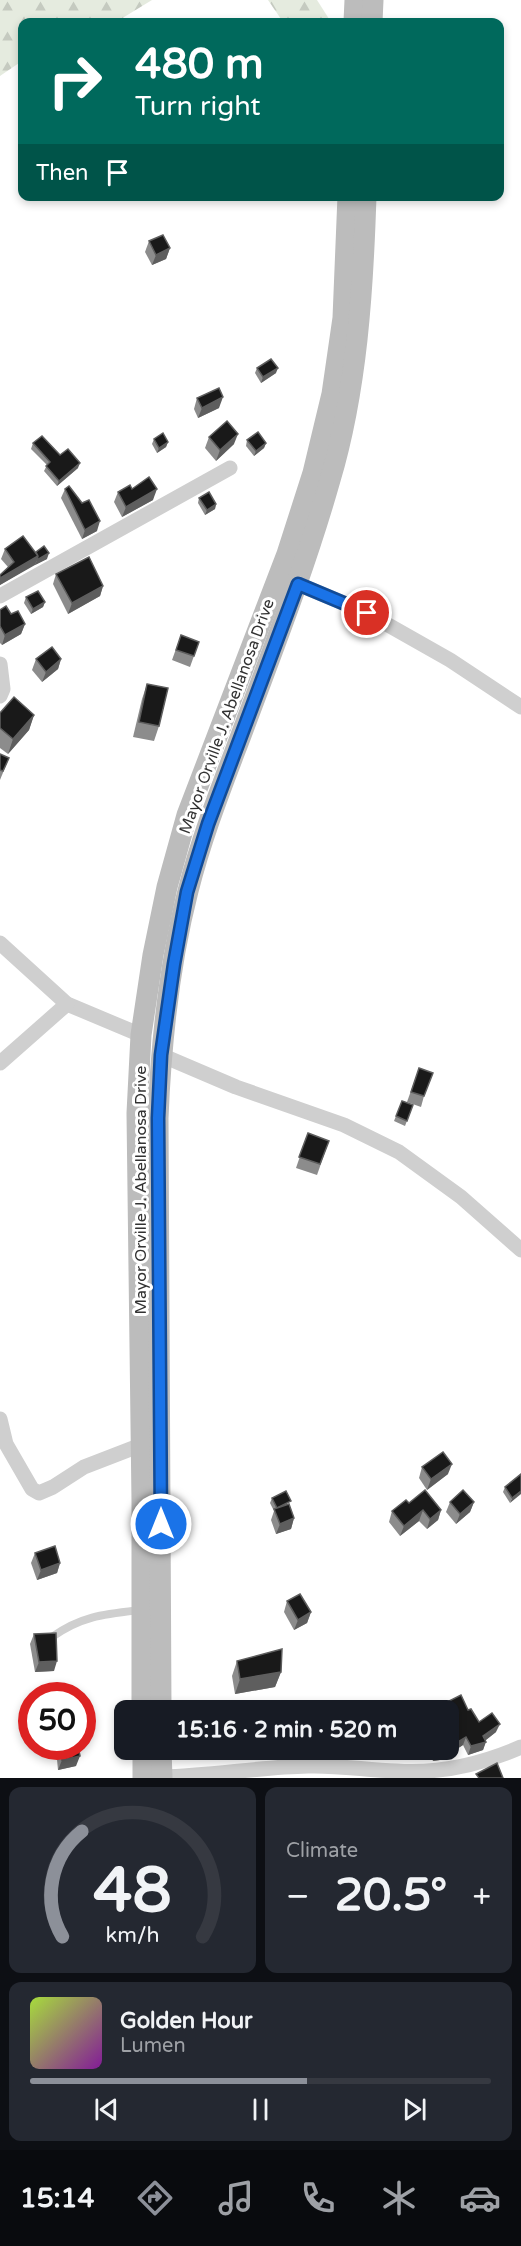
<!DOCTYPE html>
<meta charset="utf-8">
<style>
body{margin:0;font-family:"Varela Round",sans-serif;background:#242831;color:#f1f3f6;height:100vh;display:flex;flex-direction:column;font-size:22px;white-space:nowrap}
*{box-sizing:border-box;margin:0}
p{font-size:20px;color:#9ea1a6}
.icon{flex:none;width:33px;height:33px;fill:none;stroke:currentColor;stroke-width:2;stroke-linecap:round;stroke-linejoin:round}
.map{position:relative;height:1778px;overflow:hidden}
.details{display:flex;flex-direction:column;gap:9px;padding:9px;background:#0d0f14;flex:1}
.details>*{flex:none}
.banner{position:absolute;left:18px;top:18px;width:486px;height:183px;border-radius:12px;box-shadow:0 3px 9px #0003;background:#00695c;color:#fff;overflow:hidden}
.speed{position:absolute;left:18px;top:1682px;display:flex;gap:12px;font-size:30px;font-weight:700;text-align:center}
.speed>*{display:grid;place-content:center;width:78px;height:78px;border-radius:50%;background:#171b24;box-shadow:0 3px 9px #0003;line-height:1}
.speed .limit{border:9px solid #d22;background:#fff;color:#111}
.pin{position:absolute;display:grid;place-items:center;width:51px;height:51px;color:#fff;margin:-26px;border:3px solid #fff;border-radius:50%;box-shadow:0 2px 6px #0007}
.me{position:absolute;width:66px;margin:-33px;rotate:0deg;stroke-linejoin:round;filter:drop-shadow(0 0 4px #0008)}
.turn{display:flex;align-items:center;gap:21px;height:126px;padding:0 18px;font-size:27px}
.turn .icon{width:78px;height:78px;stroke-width:2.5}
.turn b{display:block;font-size:42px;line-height:51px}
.then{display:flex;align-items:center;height:57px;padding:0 18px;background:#0003;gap:12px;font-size:22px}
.big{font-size:45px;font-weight:700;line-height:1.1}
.details .tile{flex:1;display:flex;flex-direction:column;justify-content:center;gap:9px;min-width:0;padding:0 21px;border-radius:12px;background:#242831}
.details .dial{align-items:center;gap:0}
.dial svg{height:156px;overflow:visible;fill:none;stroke:#363941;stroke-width:7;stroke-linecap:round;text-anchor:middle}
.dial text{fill:#f1f3f6;stroke:none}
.song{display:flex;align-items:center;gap:18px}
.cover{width:72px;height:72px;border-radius:9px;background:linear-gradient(135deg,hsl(80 70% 55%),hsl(290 70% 35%))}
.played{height:6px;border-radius:3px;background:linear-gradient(90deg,#8c9099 60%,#363941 60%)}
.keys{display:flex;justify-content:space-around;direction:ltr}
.heat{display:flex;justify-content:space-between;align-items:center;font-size:33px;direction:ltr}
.details .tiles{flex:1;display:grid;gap:9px;grid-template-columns:1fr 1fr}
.tile:last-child{grid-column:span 2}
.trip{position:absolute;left:114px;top:1700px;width:345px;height:60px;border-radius:12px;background:#171b24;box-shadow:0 3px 9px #0003;font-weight:700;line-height:60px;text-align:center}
.tab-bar{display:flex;height:96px;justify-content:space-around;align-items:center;background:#090b0e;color:#9ea1a6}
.tab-bar .icon{width:42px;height:42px}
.tab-bar .current{color:#8c9099}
.tab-bar b{font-size:27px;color:#f1f3f6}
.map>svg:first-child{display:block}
.forest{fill:url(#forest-firs)}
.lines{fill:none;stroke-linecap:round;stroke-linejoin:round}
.lane{stroke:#cfcfcf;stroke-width:8}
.street{stroke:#cfcfcf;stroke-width:15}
.secondary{stroke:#bcbcbc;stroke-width:21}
.wall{fill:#8c8c8c}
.shaded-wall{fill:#5e5e5e}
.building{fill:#191919;stroke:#5e5e5e;stroke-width:1.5}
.route-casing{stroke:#114b97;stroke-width:15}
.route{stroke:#1a73e8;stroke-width:10}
.labels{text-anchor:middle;stroke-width:6;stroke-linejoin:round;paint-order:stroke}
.street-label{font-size:16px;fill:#323232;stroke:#fff}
</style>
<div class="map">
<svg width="521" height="1778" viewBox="0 0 521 1778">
<defs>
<pattern id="forest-firs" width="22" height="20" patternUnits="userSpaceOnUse" patternTransform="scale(1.5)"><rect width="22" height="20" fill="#e5ebdf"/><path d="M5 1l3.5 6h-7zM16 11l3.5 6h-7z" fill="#c5cac0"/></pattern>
</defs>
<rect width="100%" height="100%" fill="#fff"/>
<g class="forest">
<path d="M0 0H152L116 22H22V61L0 76Z"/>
<path d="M268 0H317L331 22H283Z"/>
</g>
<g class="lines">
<path class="lane" d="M52 1637C81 1616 105 1614 140 1610"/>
<g class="street">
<path d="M298 584 367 613 450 660 521 707"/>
<path d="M0 596 230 468"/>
<path d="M0 664 3 689 0 696"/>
<path d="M0 943 67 1004 141 1035"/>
<path d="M161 1055 236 1087 344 1125 399 1152 461 1197 521 1250"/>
<path d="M0 1063 67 1004"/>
<path d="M0 1419 6 1444 32 1489 39 1493 53 1487 84 1467 141 1445"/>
<path d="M162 1777C211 1776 259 1767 308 1766 338 1765 366 1770 396 1771 438 1774 482 1764 521 1747"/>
</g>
<g class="secondary">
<path d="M354 22 355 0"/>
<path d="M372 22 373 0"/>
<path d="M142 1710V1502L137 1113 141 1035 153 955 167 887 187 815 287 554 313 473 332 394 343 318 348 196"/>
<path d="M161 1710 158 1118C161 1043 169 965 188 891 201 839 221 788 240 738 272 652 305 568 330 480 357 389 363 291 366 196"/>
<path d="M143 1749V1778"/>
<path d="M161 1749 162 1778"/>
</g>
</g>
<g class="wall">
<path d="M149 241 170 248 166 259 152 265 145 252Z"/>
<path d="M257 368 276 373 261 383 255 373Z"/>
<path d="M197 398 219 408 198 418 194 409Z"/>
<path d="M209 437 234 444 216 461 205 448Z"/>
<path d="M154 439 168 442 166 447 157 453 152 444Z"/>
<path d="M247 440 266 443 264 448 254 456 246 446Z"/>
<path d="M33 443 60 455 78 468 57 486 44 471 47 465 31 449Z"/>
<path d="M65 489 82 503 97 531 82 539 61 498Z"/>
<path d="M132 489 153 500 122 517 114 502 118 492Z"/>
<path d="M199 498 216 504 215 509 205 515 198 503Z"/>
<path d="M5 549 36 552 47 559 35 565V564L0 585V575L8 567 1 559Z"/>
<path d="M56 574 103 586 100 596 68 614 53 584Z"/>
<path d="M26 597 45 602 43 607 31 614 24 603Z"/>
<path d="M0 610 25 624 21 634 2 645 0 643Z"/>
<path d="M181 635 199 642 190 667 172 660Z"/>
<path d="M36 659H61L58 669 42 682 32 670Z"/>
<path d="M147 684 159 726 154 741 133 737 142 699Z"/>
<path d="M0 713 34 715 29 730 8 754 0 748Z"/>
<path d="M0 754 9 758 0 780Z"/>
<path d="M419 1068 424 1096 421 1107 407 1102Z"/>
<path d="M402 1101 413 1105 405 1126 394 1121Z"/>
<path d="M308 1133 329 1141 317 1175 296 1168Z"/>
<path d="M422 1467 448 1474 427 1490 419 1478Z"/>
<path d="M521 1474 510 1503 503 1492 505 1487Z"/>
<path d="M272 1498 289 1505 294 1518 291 1529 276 1534 271 1520 274 1511 270 1503Z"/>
<path d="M450 1502H474L470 1512 456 1524 446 1512Z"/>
<path d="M409 1503 441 1510 438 1520 427 1529 419 1521 400 1536 389 1522 392 1511Z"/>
<path d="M35 1553 60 1563 57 1573 37 1580 31 1563Z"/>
<path d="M287 1601 311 1612 307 1623 294 1630 284 1612Z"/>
<path d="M34 1634 54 1671 35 1672 30 1644Z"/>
<path d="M237 1661 281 1672 275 1687 235 1694 232 1676Z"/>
<path d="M445 1703 468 1710 479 1722 496 1732 486 1740 483 1750 468 1755 463 1745 440 1760 433 1761 426 1749H448V1710H442Z"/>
<path d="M57 1746H78L76 1766 58 1770 56 1749Z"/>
<path d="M336 1749H350L339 1755Z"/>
</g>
<g class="shaded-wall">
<path d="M170 248 166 259 152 265 156 255Z"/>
<path d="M278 368 276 373 261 383 263 377Z"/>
<path d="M223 397 219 408 198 418 202 408Z"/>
<path d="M238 434 234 444 216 461 220 450Z"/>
<path d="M168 442 166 447 157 453 159 448Z"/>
<path d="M266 443 264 448 254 456 256 451Z"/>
<path d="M80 463 78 468 57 486 59 481Z"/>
<path d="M157 489 153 500 122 517 126 507Z"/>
<path d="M216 504 215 509 205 515 207 510Z"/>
<path d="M100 521 97 531 82 539 85 530Z"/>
<path d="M49 553 47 559 35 565 37 560Z"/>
<path d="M38 556 35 565 0 585V578Z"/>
<path d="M103 586 100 596 68 614 72 603Z"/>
<path d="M45 602 43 607 31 614 33 609Z"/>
<path d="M25 624 21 634 2 645 5 635Z"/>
<path d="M61 659 58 669 42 682 46 672Z"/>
<path d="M34 715 29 730 8 754 13 739Z"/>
<path d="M452 1464 448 1474 427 1490 431 1479Z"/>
<path d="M521 1491V1494L510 1503 512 1498Z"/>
<path d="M474 1502 470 1512 456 1524 460 1514Z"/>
<path d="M423 1510 419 1521 400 1536 404 1526Z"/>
<path d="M441 1510 438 1520 427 1529 430 1519Z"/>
<path d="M294 1518 291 1529 276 1534 280 1524Z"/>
<path d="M60 1563 57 1573 37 1580 41 1570Z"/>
<path d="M311 1612 307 1623 294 1630 298 1620Z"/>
<path d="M57 1661 54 1671 35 1672 39 1662Z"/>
<path d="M281 1672 275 1687 235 1694 240 1679Z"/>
<path d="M500 1724 496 1732 482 1743 486 1742 483 1750 468 1755 471 1746Z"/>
<path d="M466 1737 463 1745 440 1760 433 1761 436 1752 448 1749V1748Z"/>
<path d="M341 1749H350L339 1755Z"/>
<path d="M80 1756 76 1766 58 1770 62 1760Z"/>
</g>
<g class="building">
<path d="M163 235 170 248 156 255 149 241Z"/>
<path d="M271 359 278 368 263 377 257 368Z"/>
<path d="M219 388 223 397 202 408 197 398Z"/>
<path d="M227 421 238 434 220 450 209 437Z"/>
<path d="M258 432 266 443 256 451 247 440Z"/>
<path d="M163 433 168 442 159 448 154 439Z"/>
<path d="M42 436 60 455 68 449 80 463 59 481 46 466 50 462 33 443Z"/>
<path d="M149 477 157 489 126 507 118 492 130 485 132 489Z"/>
<path d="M69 486 82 503 89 500 100 521 85 530 65 489Z"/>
<path d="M209 492 216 504 207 510 199 498Z"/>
<path d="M23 536 38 556 0 578V575L14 562 5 549Z"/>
<path d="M44 546 49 553 37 560 38 556 36 552Z"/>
<path d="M89 557 103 586 72 603 56 574Z"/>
<path d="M38 591 45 602 33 609 26 597Z"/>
<path d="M6 606 11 614 18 611 25 624 5 635 0 626V610Z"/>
<path d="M181 635 199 642 194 656 176 650Z"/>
<path d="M52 647 61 659 46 672 36 659Z"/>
<path d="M147 684 168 688 159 726 139 722Z"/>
<path d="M14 697 34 715 13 739 0 728V713Z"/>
<path d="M0 754 9 758 3 771 0 770Z"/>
<path d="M419 1068 433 1073 424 1096 411 1092Z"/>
<path d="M402 1101 413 1105 407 1121 396 1116Z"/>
<path d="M308 1133 329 1141 320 1164 299 1157Z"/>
<path d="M443 1452 452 1464 431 1479 422 1467Z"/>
<path d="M521 1474V1491L512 1498 505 1487Z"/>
<path d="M425 1490 441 1510 430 1519 423 1510 404 1526 392 1511 406 1500 409 1503Z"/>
<path d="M463 1490 474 1502 460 1514 450 1502Z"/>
<path d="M286 1491 291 1501 277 1508 272 1498Z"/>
<path d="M289 1504 294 1518 280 1524 274 1509Z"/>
<path d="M55 1546 60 1563 41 1570 35 1553Z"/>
<path d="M300 1594 311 1612 298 1620 287 1601Z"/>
<path d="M56 1633 57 1661 39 1662 34 1634Z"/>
<path d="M282 1649 281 1672 240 1679 237 1661Z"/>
<path d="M461 1695 468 1710 471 1709 479 1722 492 1713 500 1724 483 1736 486 1742 471 1746 466 1737 448 1748V1722L453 1720 445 1703Z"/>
<path d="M355 1707V1710H337Z"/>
<path d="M318 1708V1710H306Z"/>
<path d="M61 1746H78L80 1756 62 1760Z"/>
<path d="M434 1749H447L443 1751 436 1752Z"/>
<path d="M497 1763 503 1778H479L476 1774Z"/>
</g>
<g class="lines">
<defs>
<path id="route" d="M161 1524 158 1118 161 1055 174 964 187 892 208 824 298 584 367 613"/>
</defs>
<use href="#route" class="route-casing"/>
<use href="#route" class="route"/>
</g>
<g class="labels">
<g class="street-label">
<text transform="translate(226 716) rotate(-70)" y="6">Mayor Orville J. Abellanosa Drive</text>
<text transform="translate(140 1190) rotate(-90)" y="6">Mayor Orville J. Abellanosa Drive</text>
</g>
</g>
</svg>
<div class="speed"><div class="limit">50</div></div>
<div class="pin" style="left:367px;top:613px;background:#d93025"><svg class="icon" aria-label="arrive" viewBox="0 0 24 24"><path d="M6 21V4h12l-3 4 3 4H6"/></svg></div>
<svg class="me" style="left:161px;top:1524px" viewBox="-20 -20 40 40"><circle r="17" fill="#1a73e8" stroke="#fff" stroke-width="3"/><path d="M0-11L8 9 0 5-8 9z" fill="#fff"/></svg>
<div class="trip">15:16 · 2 min · 520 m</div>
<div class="banner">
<div class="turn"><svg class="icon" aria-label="right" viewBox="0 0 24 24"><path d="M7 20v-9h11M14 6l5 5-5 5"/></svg><div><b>480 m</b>Turn right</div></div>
<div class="then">Then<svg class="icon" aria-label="arrive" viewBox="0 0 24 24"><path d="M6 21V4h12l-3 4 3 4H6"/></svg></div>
</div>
</div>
<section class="details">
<div class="tiles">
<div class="tile dial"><svg viewBox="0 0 100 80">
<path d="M14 69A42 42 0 1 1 86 69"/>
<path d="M14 69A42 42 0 0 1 24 15" stroke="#8c9099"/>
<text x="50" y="56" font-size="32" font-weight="700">48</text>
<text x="50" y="72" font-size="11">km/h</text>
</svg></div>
<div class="tile"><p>Climate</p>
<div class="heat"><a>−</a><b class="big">20.5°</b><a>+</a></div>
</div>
<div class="tile">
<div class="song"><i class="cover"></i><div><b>Golden Hour</b><p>Lumen</p></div></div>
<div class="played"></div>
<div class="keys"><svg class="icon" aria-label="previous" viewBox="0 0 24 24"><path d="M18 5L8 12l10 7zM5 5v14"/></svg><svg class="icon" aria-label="pause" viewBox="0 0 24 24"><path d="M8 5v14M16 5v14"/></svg><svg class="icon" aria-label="next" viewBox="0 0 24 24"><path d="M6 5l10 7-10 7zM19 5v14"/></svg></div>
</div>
</div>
</section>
<nav class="tab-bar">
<b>15:14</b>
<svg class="icon current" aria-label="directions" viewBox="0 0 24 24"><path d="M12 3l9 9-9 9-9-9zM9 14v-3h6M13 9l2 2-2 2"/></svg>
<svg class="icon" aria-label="music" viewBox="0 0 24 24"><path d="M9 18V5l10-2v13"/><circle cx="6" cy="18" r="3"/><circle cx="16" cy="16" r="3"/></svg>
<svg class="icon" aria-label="phone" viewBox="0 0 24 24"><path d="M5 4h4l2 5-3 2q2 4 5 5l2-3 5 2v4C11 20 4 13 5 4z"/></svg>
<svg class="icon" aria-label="climate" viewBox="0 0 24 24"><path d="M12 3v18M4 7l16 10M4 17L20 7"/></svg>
<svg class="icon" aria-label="car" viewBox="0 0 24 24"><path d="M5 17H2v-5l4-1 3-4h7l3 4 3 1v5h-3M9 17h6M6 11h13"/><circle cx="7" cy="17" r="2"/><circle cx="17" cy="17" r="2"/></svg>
</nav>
